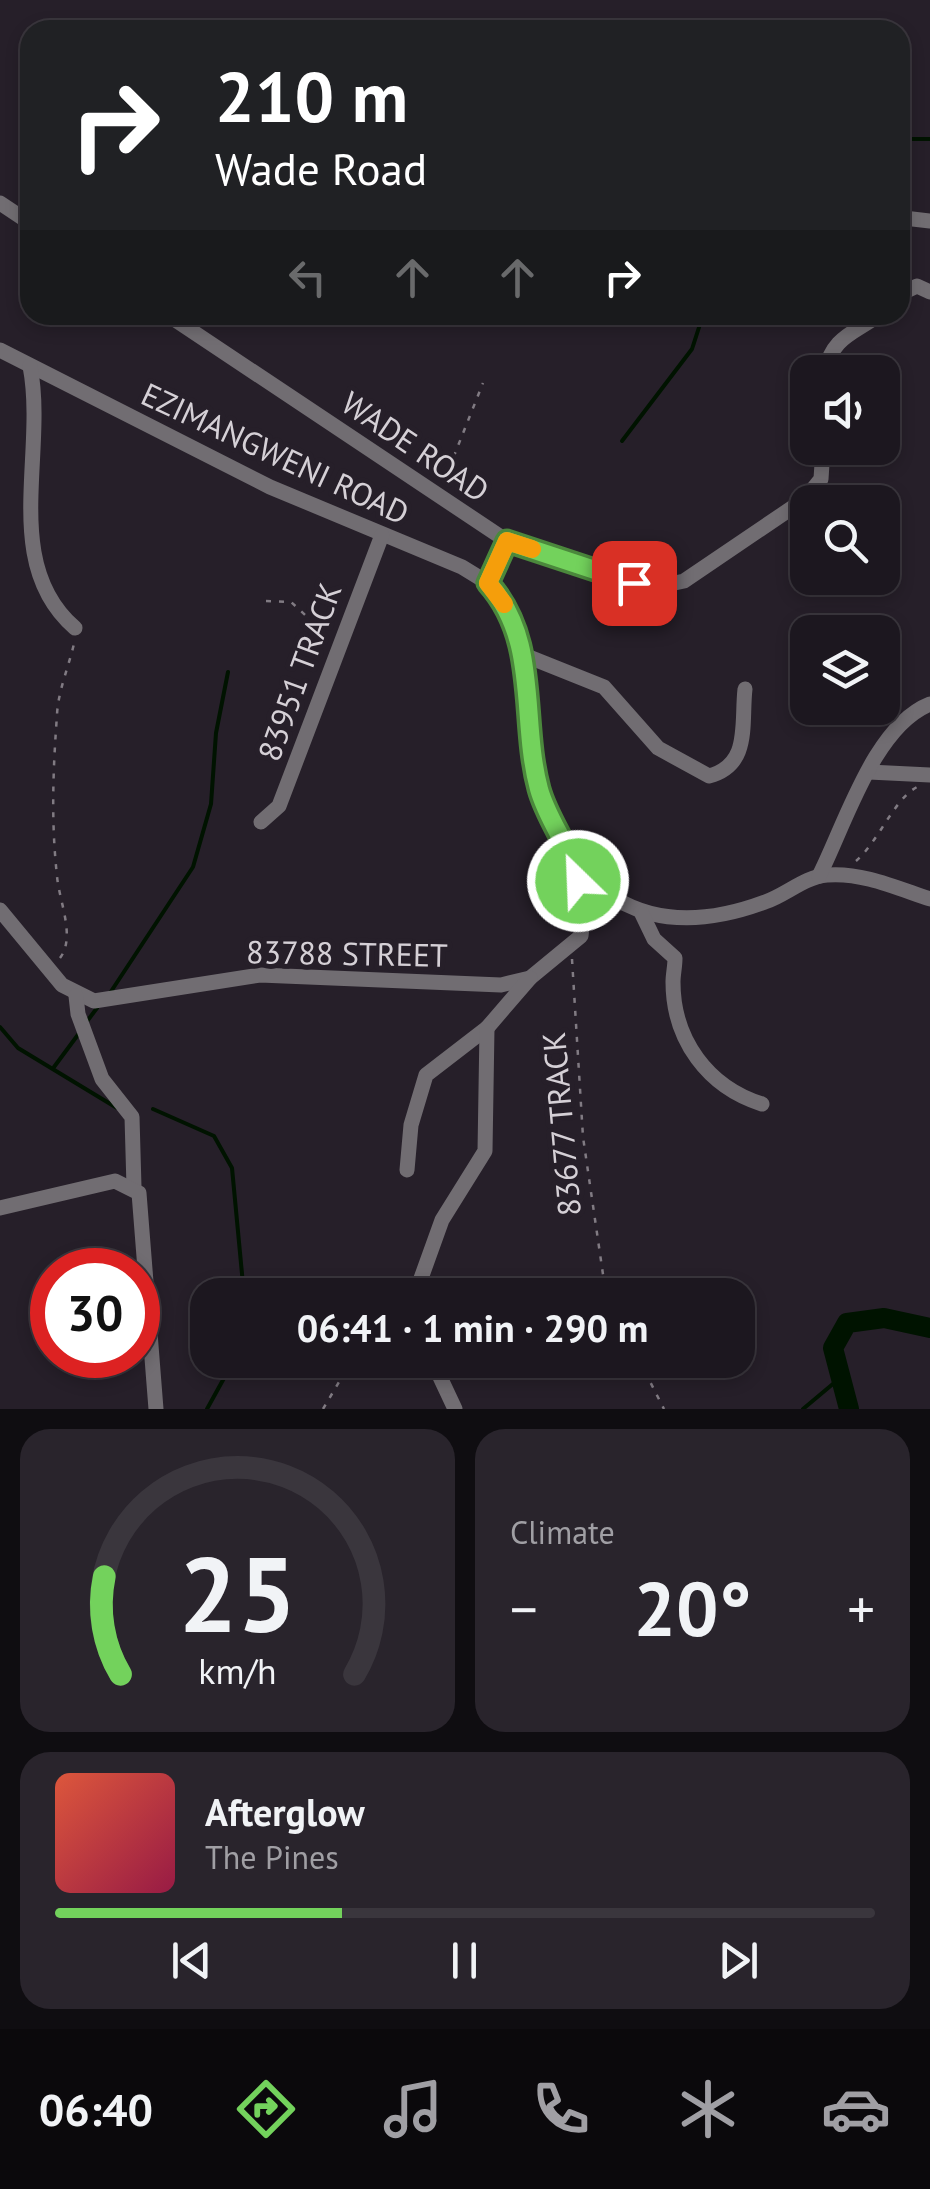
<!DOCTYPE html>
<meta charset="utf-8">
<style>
body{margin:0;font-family:"PT Sans",sans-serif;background:#29242c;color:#f1f3f6;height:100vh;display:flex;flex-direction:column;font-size:38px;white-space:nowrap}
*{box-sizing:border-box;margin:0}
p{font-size:32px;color:#a09fa4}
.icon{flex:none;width:55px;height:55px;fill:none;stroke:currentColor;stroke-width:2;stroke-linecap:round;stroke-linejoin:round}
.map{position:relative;height:1409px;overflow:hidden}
.details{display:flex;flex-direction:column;gap:20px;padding:20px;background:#0f0d11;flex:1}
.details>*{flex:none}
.top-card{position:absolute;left:20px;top:20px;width:890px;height:305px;border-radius:30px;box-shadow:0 5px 15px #0003,0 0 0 2px #3a363d;background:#202124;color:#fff;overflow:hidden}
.fabs{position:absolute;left:790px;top:355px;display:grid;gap:20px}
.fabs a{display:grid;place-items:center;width:110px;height:110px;border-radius:20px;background:#1c171f;box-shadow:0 5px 15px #0003,0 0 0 2px #3a363d;font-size:50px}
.speed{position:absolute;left:30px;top:1248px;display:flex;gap:20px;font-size:50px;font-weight:700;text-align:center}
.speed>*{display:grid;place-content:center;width:130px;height:130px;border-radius:50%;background:#1c171f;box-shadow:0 5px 15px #0003,0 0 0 2px #3a363d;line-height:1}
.speed .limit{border:15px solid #d22;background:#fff;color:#111}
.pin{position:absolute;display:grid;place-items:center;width:85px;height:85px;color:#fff;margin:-42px;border-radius:20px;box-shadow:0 5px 15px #0006}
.me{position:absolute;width:110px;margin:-55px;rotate:336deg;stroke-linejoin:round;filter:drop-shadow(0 0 8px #0008)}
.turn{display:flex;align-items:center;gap:35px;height:210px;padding:0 30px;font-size:45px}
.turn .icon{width:130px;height:130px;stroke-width:2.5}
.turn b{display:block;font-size:70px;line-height:85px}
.lanes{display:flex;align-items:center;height:95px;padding:0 30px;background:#0003;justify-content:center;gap:50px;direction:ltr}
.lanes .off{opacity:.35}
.big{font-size:75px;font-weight:600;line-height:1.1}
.details .card{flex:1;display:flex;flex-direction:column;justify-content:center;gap:15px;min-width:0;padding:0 35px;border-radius:30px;background:#29242c}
.details .dial{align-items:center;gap:0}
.dial svg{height:260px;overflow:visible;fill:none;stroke:#3a363d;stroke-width:7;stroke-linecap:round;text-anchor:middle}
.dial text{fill:#f1f3f6;stroke:none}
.song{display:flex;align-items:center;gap:30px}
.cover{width:120px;height:120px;border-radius:15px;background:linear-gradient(135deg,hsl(10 70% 55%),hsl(340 70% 35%))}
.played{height:10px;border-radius:5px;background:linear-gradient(90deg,#73d25c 35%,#3a363d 35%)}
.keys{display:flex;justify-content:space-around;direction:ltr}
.heat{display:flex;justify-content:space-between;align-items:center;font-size:55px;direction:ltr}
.details .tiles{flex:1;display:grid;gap:20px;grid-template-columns:1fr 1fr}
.card:last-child{grid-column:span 2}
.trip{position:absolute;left:190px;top:1278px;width:565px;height:100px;border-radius:30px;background:#1c171f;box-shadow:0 5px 15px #0003,0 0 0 2px #3a363d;font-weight:600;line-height:100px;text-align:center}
.tabs{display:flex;height:160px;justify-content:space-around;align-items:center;background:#0b090c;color:#a09fa4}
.tabs .icon{width:70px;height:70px}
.tabs .selected{color:#73d25c}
.tabs b{font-size:45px;color:#f1f3f6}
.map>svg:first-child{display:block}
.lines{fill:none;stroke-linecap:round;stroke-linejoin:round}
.stream{stroke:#001300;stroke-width:4}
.river{stroke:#001300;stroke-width:20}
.path{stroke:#817b83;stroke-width:2.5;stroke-dasharray:5 8;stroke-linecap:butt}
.minor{stroke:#716d72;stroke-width:15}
.route-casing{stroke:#4b883c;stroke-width:25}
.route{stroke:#73d25c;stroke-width:18}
.slow{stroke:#f59e0b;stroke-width:18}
.labels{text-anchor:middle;stroke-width:10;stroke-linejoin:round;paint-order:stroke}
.street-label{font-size:32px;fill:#d5d0d6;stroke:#261f29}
</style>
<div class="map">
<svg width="930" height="1409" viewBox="0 0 930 1409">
<rect width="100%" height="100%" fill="#261f29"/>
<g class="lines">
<g class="stream">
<path d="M900 139H930"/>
<path d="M622 441 692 349 703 315"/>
<path d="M110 993 193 867 211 804 216 733 228 672"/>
<path d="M85 1024 97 1008"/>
<path d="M0 1027 18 1048 117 1108"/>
<path d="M54 1067 80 1032"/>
<path d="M153 1109 214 1136 232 1168 244 1295"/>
<path d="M207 1409 234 1360"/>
<path d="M803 1409 840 1378"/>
</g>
<path class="river" d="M849 1409 833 1348 847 1323 884 1318 930 1328"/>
<g class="path">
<path d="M444 481 483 383"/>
<path d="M266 601 291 602 327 635"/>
<path d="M856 861C879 841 894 799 917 787"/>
<path d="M60 958C76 937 59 901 57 876 51 821 53 770 57 715 58 690 70 664 75 639"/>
<path d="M572 959 583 1137 606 1295"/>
<path d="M639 1360 664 1409"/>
<path d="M323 1409 352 1360"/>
</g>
<g class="minor">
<path d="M0 203 30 223"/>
<path d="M904 218 930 221"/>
<path d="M900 294 917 286 930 292"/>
<path d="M168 315 507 541 652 588 684 581 805 499 821 479 823 448"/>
<path d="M0 350 270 487 462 567 488 583 507 541"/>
<path d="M30 366C47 454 0 563 75 628"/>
<path d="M825 372C832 337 853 334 879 315"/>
<path d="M488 583C552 655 511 761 560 841 609 921 682 933 765 902 786 895 804 877 827 875 862 872 897 888 930 899"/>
<path d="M524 655 604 687 658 748 709 776C751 765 741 724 745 689"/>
<path d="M869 772 930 775"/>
<path d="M261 822 279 806 382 535"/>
<path d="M819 876C845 825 874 726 930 704"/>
<path d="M0 910 62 985 94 1001 260 975 501 985 530 978 581 936 584 910 574 861"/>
<path d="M641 912 654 939 675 958C675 967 673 974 673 982 673 1040 708 1087 762 1104"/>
<path d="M76 996 78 1014 102 1079 132 1117 134 1187"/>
<path d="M407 1170 411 1125 426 1075 487 1028 530 978"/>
<path d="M0 1208 115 1181 139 1193 156 1409"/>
<path d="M415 1295 442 1220 485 1151 487 1028"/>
<path d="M432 1360 455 1409"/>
</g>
</g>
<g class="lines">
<defs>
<path id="route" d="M578 881C572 849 548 822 539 789 520 719 540 641 488 583L507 541 634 583"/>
</defs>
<use href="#route" class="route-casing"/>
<use href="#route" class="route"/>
<path class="slow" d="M504 604 488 583 507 541 532 549"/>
</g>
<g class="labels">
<g class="street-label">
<text transform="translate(415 447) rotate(34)" y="11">WADE ROAD</text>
<text transform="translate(275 454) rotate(25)" y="11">EZIMANGWENI ROAD</text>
<text transform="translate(300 672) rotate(-70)" y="11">83951 TRACK</text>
<text transform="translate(347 954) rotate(1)" y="11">83788 STREET</text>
<text transform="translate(562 1124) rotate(-95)" y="11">83677 TRACK</text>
</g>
</g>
</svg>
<div class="fabs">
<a><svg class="icon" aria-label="sound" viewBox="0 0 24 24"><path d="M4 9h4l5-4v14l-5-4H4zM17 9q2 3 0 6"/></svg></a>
<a><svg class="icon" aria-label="search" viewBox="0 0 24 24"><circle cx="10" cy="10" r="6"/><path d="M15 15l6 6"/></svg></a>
<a><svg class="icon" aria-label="layers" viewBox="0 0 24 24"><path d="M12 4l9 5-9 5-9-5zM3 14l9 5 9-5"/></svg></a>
</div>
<div class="speed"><div class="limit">30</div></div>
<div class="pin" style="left:634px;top:583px;background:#d93025"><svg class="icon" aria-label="arrive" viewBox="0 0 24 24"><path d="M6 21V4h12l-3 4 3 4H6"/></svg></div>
<svg class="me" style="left:578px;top:881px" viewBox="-20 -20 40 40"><circle r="17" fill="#73d25c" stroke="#fff" stroke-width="3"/><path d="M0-11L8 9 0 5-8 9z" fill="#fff"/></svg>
<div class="trip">06:41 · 1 min · 290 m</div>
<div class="top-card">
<div class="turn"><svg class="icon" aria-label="right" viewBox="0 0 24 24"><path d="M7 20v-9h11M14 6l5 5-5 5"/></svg><div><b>210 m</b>Wade Road</div></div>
<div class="lanes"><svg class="icon off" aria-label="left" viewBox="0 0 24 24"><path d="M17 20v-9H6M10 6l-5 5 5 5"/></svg><svg class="icon off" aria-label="ahead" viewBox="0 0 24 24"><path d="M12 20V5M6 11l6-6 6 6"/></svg><svg class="icon off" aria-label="ahead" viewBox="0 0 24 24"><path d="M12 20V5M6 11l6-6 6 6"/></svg><svg class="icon" aria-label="right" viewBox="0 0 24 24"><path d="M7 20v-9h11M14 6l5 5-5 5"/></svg></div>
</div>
</div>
<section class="details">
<div class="tiles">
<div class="card dial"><svg viewBox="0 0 100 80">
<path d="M14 69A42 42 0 1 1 86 69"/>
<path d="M14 69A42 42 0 0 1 9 39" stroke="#73d25c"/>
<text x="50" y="56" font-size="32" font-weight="700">25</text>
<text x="50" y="72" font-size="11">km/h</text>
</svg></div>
<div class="card"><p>Climate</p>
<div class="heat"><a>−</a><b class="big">20°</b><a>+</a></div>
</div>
<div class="card">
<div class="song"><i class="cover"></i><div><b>Afterglow</b><p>The Pines</p></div></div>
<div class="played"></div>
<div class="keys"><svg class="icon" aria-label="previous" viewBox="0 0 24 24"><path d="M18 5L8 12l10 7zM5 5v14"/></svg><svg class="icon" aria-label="pause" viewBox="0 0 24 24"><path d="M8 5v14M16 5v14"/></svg><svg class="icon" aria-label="next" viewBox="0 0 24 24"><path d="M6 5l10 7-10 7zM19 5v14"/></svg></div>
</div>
</div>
</section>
<nav class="tabs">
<b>06:40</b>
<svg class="icon selected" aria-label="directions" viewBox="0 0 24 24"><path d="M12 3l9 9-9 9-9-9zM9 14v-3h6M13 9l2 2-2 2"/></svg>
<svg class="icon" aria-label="music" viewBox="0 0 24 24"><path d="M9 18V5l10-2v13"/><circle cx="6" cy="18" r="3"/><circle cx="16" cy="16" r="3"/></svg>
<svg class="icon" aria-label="phone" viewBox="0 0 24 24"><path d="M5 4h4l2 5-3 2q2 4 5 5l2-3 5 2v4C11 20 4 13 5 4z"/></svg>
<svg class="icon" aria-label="climate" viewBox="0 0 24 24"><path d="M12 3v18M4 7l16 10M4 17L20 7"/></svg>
<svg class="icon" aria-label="car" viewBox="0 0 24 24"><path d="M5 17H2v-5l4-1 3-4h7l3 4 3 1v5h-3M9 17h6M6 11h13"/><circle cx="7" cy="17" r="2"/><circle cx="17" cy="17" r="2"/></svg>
</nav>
